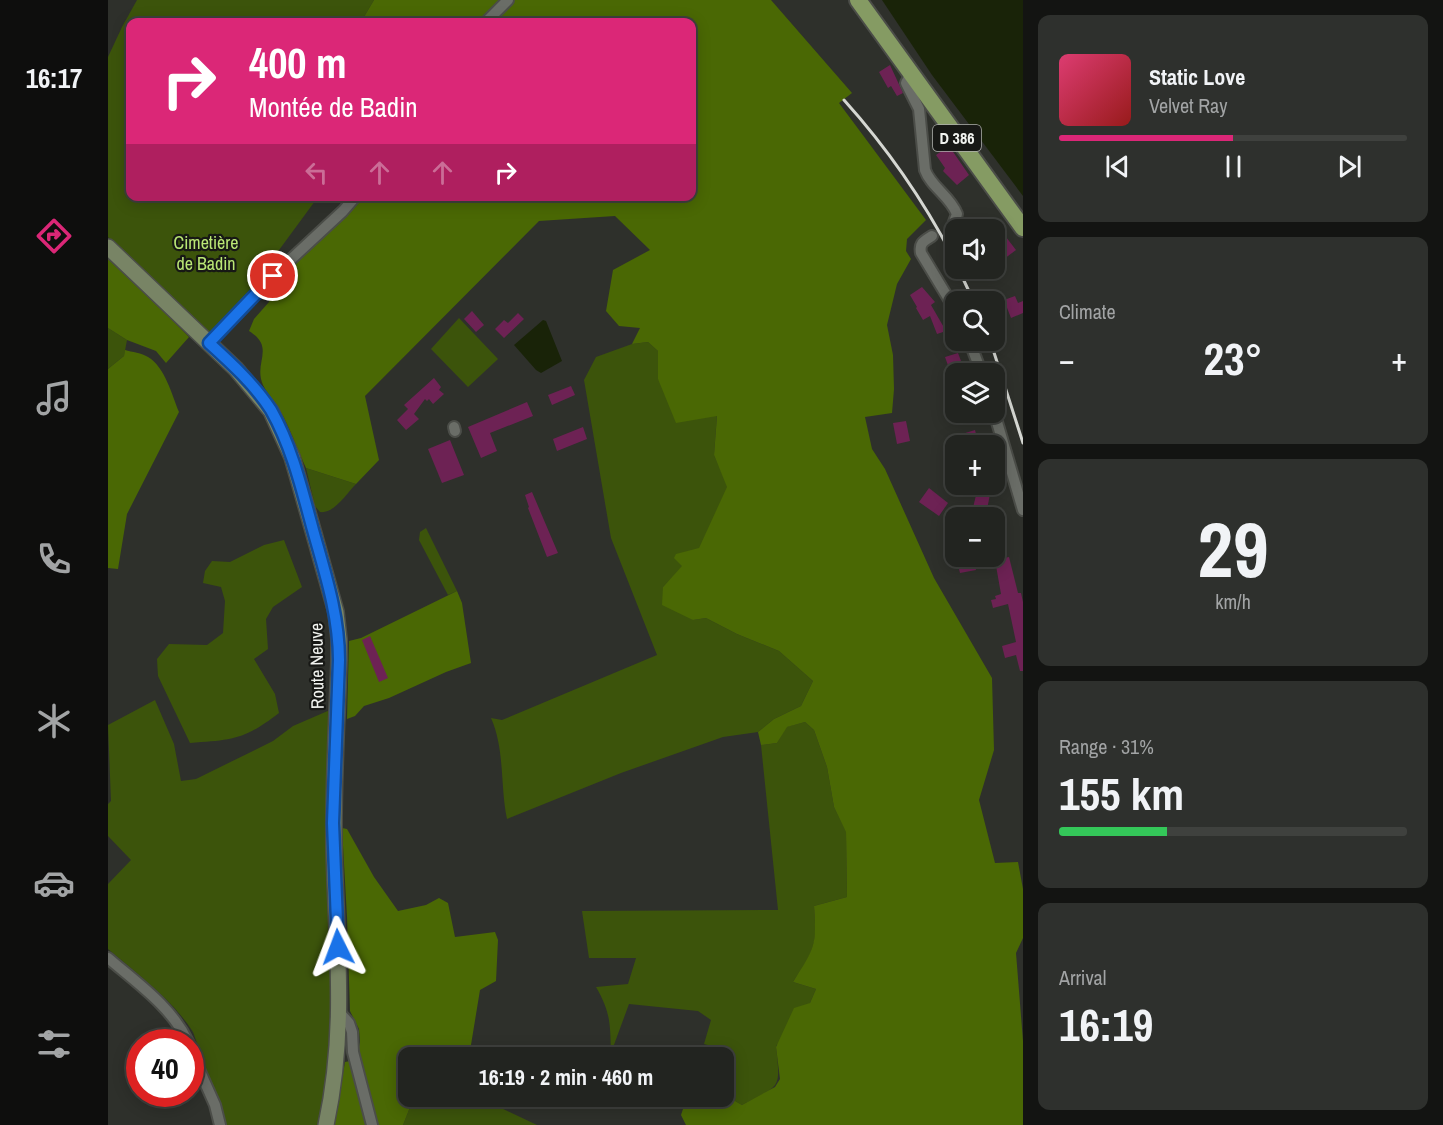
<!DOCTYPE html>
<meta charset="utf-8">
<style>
body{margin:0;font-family:"Archivo Narrow",sans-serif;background:#2e302d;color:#f1f3f6;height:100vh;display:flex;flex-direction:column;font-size:22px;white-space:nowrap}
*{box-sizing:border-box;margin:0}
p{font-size:20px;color:#a2a4a5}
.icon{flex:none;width:33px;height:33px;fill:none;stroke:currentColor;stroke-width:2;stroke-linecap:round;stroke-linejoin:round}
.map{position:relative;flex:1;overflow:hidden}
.drawer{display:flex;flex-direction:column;gap:15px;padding:15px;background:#131412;width:420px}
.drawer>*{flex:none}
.top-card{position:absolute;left:18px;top:18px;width:570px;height:183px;border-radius:12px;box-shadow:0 3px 15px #0003,0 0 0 2px #3f413e;background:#db2777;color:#fff;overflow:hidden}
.tools{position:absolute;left:837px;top:219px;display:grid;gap:12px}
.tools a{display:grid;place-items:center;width:60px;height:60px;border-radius:12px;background:#222420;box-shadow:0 3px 15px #0003,0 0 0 2px #3f413e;font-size:30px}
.speed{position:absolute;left:18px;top:1029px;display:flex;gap:12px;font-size:30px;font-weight:700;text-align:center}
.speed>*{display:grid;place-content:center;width:78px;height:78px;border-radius:50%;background:#222420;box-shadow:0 3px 15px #0003,0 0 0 2px #3f413e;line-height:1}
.speed .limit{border:9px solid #d22;background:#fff;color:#111}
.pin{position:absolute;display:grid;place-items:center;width:51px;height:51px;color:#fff;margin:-26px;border:3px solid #fff;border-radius:50%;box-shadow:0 2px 6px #0007}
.me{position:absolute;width:66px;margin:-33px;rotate:357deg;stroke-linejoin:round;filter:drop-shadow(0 0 4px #0008)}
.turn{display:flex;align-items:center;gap:21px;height:126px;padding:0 24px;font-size:27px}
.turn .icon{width:78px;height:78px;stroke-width:2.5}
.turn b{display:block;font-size:42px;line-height:51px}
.lanes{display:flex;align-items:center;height:57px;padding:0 24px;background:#0003;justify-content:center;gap:30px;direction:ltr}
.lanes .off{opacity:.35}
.big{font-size:45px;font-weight:700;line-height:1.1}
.drawer .card{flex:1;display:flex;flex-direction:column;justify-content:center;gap:9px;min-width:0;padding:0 21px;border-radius:12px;background:#2e302d}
.drawer .dial{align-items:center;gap:0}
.dial b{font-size:78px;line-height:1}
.song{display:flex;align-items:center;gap:18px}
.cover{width:72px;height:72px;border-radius:9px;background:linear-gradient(135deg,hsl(340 70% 55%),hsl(0 70% 35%))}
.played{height:6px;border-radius:3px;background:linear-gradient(90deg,#db2777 50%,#3f413e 50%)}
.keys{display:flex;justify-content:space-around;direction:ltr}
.heat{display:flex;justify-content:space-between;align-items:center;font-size:33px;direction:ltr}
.charge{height:9px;border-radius:4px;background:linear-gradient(90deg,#34c759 31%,#3f413e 0)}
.trip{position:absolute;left:290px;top:1047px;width:336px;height:60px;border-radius:12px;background:#222420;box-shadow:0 3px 15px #0003,0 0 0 2px #3f413e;font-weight:700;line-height:60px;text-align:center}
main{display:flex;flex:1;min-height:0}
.tabs{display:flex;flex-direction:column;width:108px;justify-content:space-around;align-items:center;background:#0e0e0d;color:#a2a4a5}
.tabs .icon{width:42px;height:42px}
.tabs .active{color:#db2777}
.tabs b{font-size:27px;color:#f1f3f6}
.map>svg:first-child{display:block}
.green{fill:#3c540b}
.forest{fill:#4a6804}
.water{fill:#192308}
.building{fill:#6d2254}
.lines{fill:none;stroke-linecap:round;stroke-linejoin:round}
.street-casing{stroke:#4b4d48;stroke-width:14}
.secondary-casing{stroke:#4b4d48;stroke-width:18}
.primary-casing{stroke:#4b4d48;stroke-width:20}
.street{stroke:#6a6d67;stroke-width:10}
.secondary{stroke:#788465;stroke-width:15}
.primary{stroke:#859b63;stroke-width:16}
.rail{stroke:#d5d7d2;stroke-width:3}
.route-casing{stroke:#114b97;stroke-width:15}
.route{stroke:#1a73e8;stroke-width:10}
.labels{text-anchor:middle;stroke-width:4.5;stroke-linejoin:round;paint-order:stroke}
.shield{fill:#171815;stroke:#b0b1ae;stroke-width:1.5}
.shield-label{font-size:16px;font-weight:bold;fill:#f1f3ef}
.park-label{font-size:18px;fill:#bae775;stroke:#171815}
.street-label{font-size:18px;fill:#f1f3ef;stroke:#171815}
</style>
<main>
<nav class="tabs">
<b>16:17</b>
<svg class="icon active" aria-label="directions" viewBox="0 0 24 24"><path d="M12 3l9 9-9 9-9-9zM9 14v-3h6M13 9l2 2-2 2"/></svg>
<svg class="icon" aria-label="music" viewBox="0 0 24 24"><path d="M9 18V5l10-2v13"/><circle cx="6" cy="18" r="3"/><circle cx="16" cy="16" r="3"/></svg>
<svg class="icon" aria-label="phone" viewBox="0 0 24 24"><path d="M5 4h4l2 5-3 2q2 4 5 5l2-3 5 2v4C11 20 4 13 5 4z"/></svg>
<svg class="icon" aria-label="climate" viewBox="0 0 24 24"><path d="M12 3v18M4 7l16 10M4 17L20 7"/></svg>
<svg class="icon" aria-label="car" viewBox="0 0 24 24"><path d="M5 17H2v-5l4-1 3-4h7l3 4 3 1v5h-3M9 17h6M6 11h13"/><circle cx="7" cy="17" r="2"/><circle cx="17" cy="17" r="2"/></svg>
<svg class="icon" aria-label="filters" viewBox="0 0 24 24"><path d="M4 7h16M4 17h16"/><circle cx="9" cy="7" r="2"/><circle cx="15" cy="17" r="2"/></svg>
</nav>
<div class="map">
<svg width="915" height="1125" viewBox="0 0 915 1125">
<rect width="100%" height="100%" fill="#2e302b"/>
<g class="green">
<path d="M29 0H266L253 22H22V196L210 197 138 295 102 333 0 237V57L14 27Z"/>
<path d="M351 318 390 359 360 387 323 349Z"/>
<path d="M0 328 19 340 16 356 0 369Z"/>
<path d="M540 342 550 351V379L609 415 606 455 620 487 591 549 555 587 585 620 598 618 629 634 671 651 705 681 693 706 666 719 650 732 615 737 513 773 399 819C392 786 397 749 383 718L394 720 549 655 503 538 476 380 488 357 524 344Z"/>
<path d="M198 468 248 484C238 494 226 514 212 512L207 506Z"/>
<path d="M318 528 349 591 340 595 311 540 312 532Z"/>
<path d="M176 540 194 587 165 607 158 619 160 649 146 659 167 694 171 713C136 740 125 740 82 743L50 676 49 659 61 644 99 645 115 633 117 601 113 587 95 583 97 571 104 561 122 562 156 545Z"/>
<path d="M47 700 66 744 73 781 88 779 165 741 185 726 222 710 217 838 223 972 227 1008 223 1056 210 1125H118L85 1032C64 999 29 974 0 949V884L23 860 0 836V804L3 801 0 725Z"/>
<path d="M697 722 706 730 719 767 726 807 738 831 739 897 706 906C709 946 707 948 685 982L708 989 702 1003 668 1046C673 1092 672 1084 634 1105L615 1094V1058L603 1046 596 1044 603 1020 590 1011 521 1004 503 1053C502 1024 503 1013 488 987L520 984 528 958H481L474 911 670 910 653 745 669 743 678 727Z"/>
<path d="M309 1096 370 1097 429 1125H295L304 1102Z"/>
</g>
<g class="forest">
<path d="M266 0H663L744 93 731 103 818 220 799 239 798 251 803 259 789 284 779 325 785 355 786 389 784 413 757 417 764 449 777 469 826 578 884 678 886 750 871 800 887 863 910 862 915 889V938L908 953 915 1041V1125H578L573 1115 579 1097 615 1096V1094L634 1105 667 1087 672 1079 668 1047 686 1008 702 1003 708 989 685 982C706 948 709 947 706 906L739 897 738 832 726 807 719 767 706 730 697 722 679 727 669 743 653 745 650 732 666 719 693 706 705 681 671 651 629 634 598 618 585 620 554 605 555 587 574 566 566 558 568 554 591 548 619 487 606 455 609 416 568 423 550 379V351L540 342 524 344 532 328 511 326 498 311 505 270 542 250 507 216 431 221 257 396 271 460 248 484 198 468C190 451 184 433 175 416 170 405 160 396 155 385 145 362 168 348 141 331L146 319 161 302 164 286 214 237 248 197 584 196V22H253Z"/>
<path d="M0 255 81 337 58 363 48 351 19 340 0 328Z"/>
<path d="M17 350C24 352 34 353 40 357 57 367 64 395 71 412L19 514 10 569 0 568V369L16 356Z"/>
<path d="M349 591 354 603 363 663 338 672 281 698 256 706 247 716 239 719 241 641 253 638Z"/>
<path d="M234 828 239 829 266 877 290 911 318 905 331 898 340 903 347 937 387 932 390 940 388 981 372 990 361 1057 300 1058V1096L309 1097 304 1102 295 1125H269L250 1051 252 1042 251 1029 242 1011 239 917Z"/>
<path d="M242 1061 248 1078 259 1125H226L237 1062Z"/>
</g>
<g class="water">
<path d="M774 0H915V196L824 75Z"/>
<path d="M435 320 438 321 454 361 433 373 428 370 406 345Z"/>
</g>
<g class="building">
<path d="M782 65 795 93 789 96 783 86 780 88 771 72Z"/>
<path d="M841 146 861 175 849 185 835 171 837 168 828 155Z"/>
<path d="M898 237 908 250 896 259 892 254 886 258V246Z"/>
<path d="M814 287 827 302 823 305 838 331 829 334 822 316 815 320 808 308 809 307 802 295Z"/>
<path d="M907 296 910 303 915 301V313L903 318 896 300Z"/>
<path d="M364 311 376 325 368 332 356 319Z"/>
<path d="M410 313 416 319 396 338 387 329 396 320 400 323Z"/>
<path d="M850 353 856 369 843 374 837 357Z"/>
<path d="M326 378 333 387 331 390 336 394 325 404 321 399 319 401 317 399 306 414 311 419 298 430 289 420 300 409 296 405Z"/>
<path d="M463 386 467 395 444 405 440 395Z"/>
<path d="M419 402 425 416 382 433 389 451 373 458 360 427Z"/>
<path d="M798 421 802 441 789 444 785 423Z"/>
<path d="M475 427 479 439 449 451 445 439Z"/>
<path d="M867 430 871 446H858L854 434Z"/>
<path d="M342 440 356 475 334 483 320 449Z"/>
<path d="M821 488 840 503 831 516 811 502Z"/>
<path d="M869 491 882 494 878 515 864 512Z"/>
<path d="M424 492 450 553 439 557 420 508 421 507 417 495Z"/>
<path d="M865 557 868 570 852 573 849 561Z"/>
<path d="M901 557 910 593H913L915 602V671H912L908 655 897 658 894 646 908 642 900 604 885 608 883 600 888 599 887 596 893 594 887 560Z"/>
<path d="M262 636 280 678 271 682 254 640Z"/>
</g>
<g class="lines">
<defs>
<g id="street">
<path d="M378 22 400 0"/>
<path d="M803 74 798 83 811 109 817 170C823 187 842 196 849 214L846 222"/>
<path d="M824 236C816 241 811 243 813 253L848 311"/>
<path d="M861 340 874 374"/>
<path d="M101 343 165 276 235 211 248 196"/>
<path d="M886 412 915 510"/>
<path d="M346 427 347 431"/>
<path d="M0 958C29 983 64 1007 80 1042"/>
<path d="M232 1013 241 1023 244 1032 245 1052 264 1125"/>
<path d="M82 1049 107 1105 112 1125"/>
</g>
<path id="secondary" d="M0 247 128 369 163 411 184 457 204 527 228 612 231 639V660C229 722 225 785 226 847 228 944 239 1028 218 1125"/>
<path id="primary" d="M750 0 915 228"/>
</defs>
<use href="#street" class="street-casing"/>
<use href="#secondary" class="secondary-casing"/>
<use href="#primary" class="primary-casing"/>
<use href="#street" class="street"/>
<use href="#secondary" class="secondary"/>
<use href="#primary" class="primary"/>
<g class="rail">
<path d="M736 100C781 150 818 204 848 263"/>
<path d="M850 268 866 302"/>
<path d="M882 340 915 443"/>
</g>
</g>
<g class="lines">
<defs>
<path id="route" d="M165 276 101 343C123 363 147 385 163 410 184 447 194 490 205 530 217 573 231 615 231 660L225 823 230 947"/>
</defs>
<use href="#route" class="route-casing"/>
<use href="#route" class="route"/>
</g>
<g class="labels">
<rect class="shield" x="825" y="125" width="48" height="26" rx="4.5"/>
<g class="shield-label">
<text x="849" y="144">D 386</text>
</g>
<g class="park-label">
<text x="98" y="249">Cimetière<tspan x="98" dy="21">de Badin</tspan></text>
</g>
<g class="street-label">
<text transform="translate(209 666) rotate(-91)" y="6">Route Neuve</text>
</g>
</g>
</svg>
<div class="tools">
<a><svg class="icon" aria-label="sound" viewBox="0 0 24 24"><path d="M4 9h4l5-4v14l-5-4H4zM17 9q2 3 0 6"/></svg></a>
<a><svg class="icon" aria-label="search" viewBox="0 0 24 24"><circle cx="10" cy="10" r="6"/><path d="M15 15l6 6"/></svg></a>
<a><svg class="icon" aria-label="layers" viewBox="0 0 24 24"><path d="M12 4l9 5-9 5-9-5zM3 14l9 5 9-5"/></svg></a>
<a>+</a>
<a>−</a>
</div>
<div class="speed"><div class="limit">40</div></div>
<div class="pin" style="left:165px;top:276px;background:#d93025"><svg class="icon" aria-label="arrive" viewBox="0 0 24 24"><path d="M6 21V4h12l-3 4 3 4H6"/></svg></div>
<svg class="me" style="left:230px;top:947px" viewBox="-20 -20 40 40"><path d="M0-17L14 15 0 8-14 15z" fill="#1a73e8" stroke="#fff" stroke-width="4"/></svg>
<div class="trip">16:19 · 2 min · 460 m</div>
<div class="top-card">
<div class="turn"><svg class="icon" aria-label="right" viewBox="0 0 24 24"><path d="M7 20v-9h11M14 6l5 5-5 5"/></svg><div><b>400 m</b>Montée de Badin</div></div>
<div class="lanes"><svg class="icon off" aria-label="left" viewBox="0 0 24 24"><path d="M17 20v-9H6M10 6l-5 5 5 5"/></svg><svg class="icon off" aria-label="ahead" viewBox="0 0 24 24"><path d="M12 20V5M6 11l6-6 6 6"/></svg><svg class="icon off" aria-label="ahead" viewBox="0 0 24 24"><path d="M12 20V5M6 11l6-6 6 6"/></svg><svg class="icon" aria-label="right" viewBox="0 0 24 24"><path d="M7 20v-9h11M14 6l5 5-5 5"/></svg></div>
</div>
</div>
<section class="drawer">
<div class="card">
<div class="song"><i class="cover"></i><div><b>Static Love</b><p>Velvet Ray</p></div></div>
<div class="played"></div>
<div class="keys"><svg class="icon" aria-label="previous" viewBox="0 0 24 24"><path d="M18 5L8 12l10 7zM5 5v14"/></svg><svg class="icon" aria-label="pause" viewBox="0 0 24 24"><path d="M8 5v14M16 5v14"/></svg><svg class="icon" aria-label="next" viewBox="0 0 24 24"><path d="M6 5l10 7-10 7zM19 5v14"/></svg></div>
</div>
<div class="card"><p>Climate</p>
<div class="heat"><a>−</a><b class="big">23°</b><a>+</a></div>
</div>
<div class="card dial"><b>29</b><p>km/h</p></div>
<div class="card"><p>Range · 31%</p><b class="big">155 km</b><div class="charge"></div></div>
<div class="card"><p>Arrival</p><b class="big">16:19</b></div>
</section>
</main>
